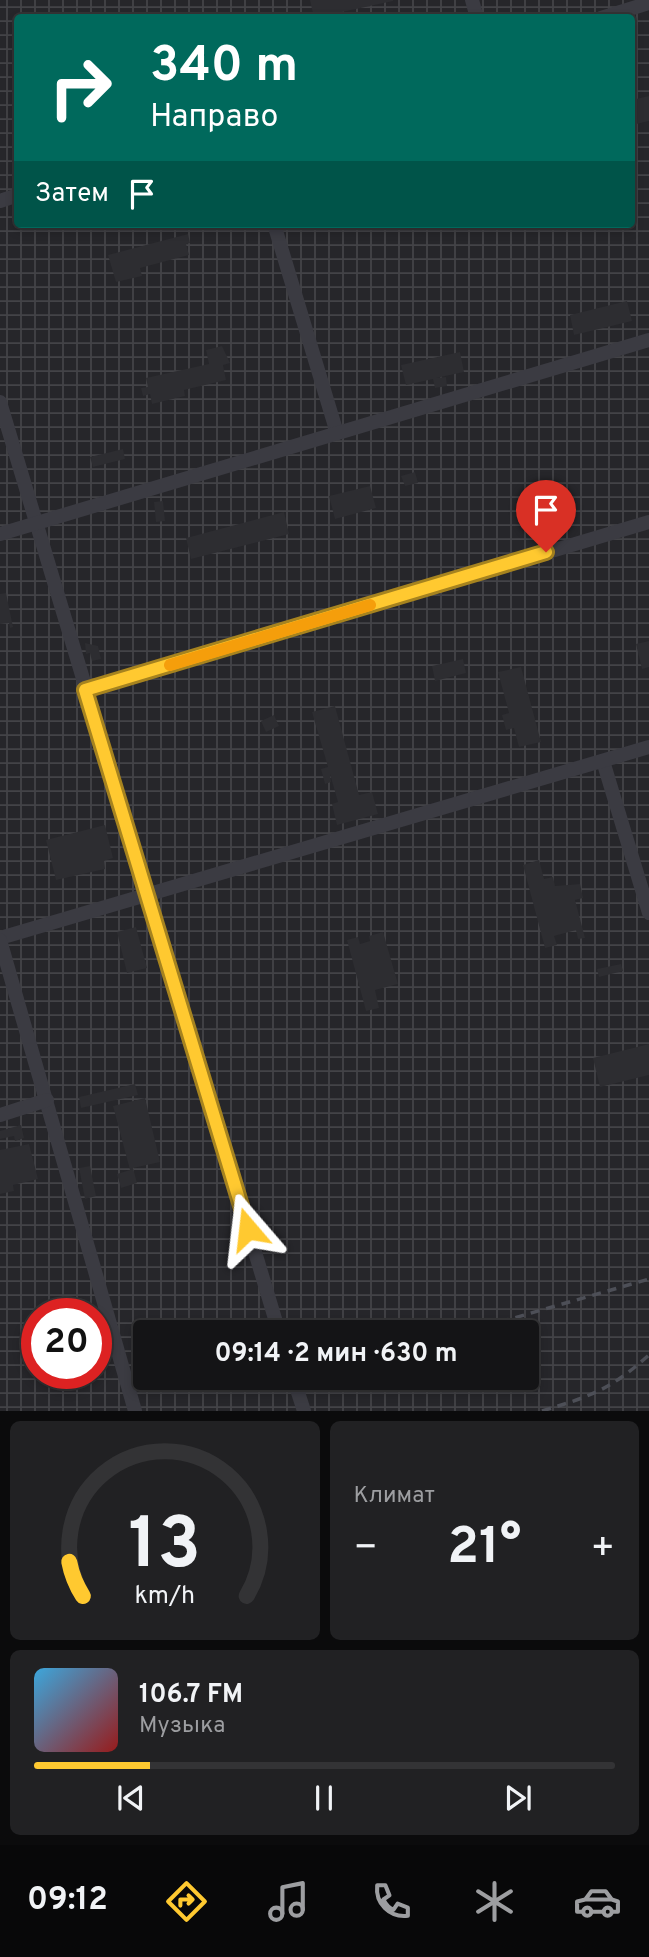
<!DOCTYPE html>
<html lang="ru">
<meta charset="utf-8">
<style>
body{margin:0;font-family:Overpass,sans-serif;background:#212123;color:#f1f3f6;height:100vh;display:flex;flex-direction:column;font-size:26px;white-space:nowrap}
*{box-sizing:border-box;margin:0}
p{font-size:23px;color:#9d9ea1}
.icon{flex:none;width:38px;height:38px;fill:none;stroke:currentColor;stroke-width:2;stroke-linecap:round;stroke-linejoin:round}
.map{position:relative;height:1411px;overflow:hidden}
.side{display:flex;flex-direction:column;gap:10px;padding:10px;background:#0b0b0c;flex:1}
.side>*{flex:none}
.top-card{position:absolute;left:14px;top:14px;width:621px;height:214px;border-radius:7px;box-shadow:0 4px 10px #0003,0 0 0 2px #333335;background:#00695c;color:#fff;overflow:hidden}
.speed{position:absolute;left:21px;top:1298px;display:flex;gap:14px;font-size:35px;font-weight:700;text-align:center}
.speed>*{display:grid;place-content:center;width:91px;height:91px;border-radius:50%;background:#141416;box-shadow:0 4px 10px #0003,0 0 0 2px #333335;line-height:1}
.speed .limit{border:10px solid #d22;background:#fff;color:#111}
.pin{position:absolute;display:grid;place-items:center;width:60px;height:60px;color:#fff;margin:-72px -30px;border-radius:50% 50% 50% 0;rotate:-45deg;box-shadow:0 0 7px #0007}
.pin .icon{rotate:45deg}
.me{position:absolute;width:77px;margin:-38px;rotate:343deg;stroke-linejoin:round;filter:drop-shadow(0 0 5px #0008)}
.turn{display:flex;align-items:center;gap:24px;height:147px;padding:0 21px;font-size:32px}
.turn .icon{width:91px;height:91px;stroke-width:2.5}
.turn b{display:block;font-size:49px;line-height:60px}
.then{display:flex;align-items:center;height:66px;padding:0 21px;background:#0003;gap:14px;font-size:26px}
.big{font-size:52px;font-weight:700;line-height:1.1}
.side .tile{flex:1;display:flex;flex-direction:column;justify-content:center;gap:10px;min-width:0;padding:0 24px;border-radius:10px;background:#212123}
.side .dial{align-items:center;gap:0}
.dial svg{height:182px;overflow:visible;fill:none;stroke:#333335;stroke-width:7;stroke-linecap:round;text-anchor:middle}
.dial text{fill:#f1f3f6;stroke:none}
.song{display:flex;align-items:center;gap:21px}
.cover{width:84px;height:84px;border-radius:10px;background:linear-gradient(135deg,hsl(200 70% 55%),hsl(0 70% 35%))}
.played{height:7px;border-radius:4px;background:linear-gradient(90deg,#ffc930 20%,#333335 20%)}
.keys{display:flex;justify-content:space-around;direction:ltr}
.heat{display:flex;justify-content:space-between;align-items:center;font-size:38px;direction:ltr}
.side .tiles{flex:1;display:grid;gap:10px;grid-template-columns:1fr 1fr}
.tile:last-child{grid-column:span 2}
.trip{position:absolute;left:133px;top:1320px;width:406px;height:70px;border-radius:7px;background:#141416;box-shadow:0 4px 10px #0003,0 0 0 2px #333335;font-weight:700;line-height:70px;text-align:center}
.tabs{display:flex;height:112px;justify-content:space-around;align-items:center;background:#080809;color:#9d9ea1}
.tabs .icon{width:49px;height:49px}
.tabs .active{color:#ffc930}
.tabs b{font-size:32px;color:#f1f3f6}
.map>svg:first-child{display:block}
.industrial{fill:url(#industrial-grid);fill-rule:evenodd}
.building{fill:#2d2d31}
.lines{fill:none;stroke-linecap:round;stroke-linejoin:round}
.minor{stroke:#3b3b42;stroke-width:14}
.rail{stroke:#4d4f57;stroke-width:3.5;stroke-dasharray:9 7;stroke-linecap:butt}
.route-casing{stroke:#a6831f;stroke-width:18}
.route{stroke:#ffc930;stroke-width:12}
.slow{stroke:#f59e0b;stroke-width:12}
</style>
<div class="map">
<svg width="649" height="1411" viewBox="0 0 649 1411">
<defs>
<pattern id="industrial-grid" width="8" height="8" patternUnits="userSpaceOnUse" patternTransform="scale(1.75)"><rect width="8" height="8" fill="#26262a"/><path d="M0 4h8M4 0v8" fill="none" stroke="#434347"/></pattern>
</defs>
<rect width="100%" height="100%" fill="#1a1a1d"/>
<path class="industrial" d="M0 0H649V1411H0ZM18 18H632V224H18ZM37 1314H96V1374H37ZM145 1332H527V1377H145Z"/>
<g class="building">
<path d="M310 0H393V1L314 18Z"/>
<path d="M649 96V121L632 125V100Z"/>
<path d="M188 234 190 243 186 244 189 255 140 268 142 276 116 282 108 255Z"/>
<path d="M627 301 632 321 574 335 570 315Z"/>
<path d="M222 346 230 363 223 365 226 380 184 390 185 396 152 404 150 394 143 396 141 388 148 387 146 378 209 364 206 350Z"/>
<path d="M460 352 464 372 436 378 446 377 447 386 435 388 433 379 406 385 401 365Z"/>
<path d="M123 449 125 459 93 467 90 457Z"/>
<path d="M415 472 418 483 405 486 401 476Z"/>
<path d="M370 486 376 508 335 519 329 496Z"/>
<path d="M163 501 165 521 156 522 154 502Z"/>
<path d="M284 512 289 534 191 559 186 538Z"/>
<path d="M6 593 13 627 10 628 9 623 0 624V594Z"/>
<path d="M649 641V667L642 669 636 644Z"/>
<path d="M85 643 98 646 101 659 92 661 90 653 86 654Z"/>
<path d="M463 659 466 673 435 681 432 666Z"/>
<path d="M521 667 541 742 519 747 514 728 506 730 502 715 509 713 498 672Z"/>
<path d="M335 706 359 795 372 792 378 814 337 825 332 804 338 802 330 774 331 782 325 784 321 769 328 767 312 712Z"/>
<path d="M274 715 279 726 266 732 261 721Z"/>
<path d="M105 825 113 858 104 861 105 869 56 880 46 840Z"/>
<path d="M539 860 544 879 553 877 555 886 580 884 583 898 575 900 585 938 578 939 576 930 554 936 557 945 545 948 523 865Z"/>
<path d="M136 927 147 968 127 973 117 932Z"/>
<path d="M383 932 398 984 375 990 379 1008 366 1011 347 940 358 937 360 944 370 941 369 936Z"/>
<path d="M621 964 623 971 599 977 597 969Z"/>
<path d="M649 1044V1075L600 1087 593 1058Z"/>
<path d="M135 1084 138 1095 81 1108 79 1097Z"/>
<path d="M145 1098 160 1162 133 1168 137 1183 121 1188 117 1174 130 1170 113 1106Z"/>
<path d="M21 1125 24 1138 15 1141 14 1136 0 1139V1131Z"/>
<path d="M29 1144 38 1179 13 1185 14 1191 0 1194V1150Z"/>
<path d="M90 1166 96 1196 85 1199 79 1168Z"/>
</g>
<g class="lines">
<g class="minor">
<path d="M472 0 477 18"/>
<path d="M601 18 649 3"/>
<path d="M0 201 18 195"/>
<path d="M274 224 337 433"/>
<path d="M0 402 279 1332"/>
<path d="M0 534 649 340"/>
<path d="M85 690 649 522"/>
<path d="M603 761 649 913"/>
<path d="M0 938 649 747"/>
<path d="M0 940 135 1411"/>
<path d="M0 1115 47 1100"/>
<path d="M293 1377 304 1411"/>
</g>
<g class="rail">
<path d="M500 1322 649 1279"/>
<path d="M542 1411C591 1396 610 1390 649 1355"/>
</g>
</g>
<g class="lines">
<defs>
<path id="route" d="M248 1229 85 690 546 552"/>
</defs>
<use href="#route" class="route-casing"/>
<use href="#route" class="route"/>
<path class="slow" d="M170 665 370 605"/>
</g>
</svg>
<div class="speed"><div class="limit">20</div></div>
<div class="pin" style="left:546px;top:552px;background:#d93025"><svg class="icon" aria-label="arrive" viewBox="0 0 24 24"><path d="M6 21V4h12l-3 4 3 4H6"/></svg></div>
<svg class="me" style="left:248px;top:1229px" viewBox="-20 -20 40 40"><path d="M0-17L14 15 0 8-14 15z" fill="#ffc930" stroke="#fff" stroke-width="4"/></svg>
<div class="trip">09:14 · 2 мин · 630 m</div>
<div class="top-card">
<div class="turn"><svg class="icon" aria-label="right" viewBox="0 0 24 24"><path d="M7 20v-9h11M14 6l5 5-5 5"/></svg><div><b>340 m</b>Направо</div></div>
<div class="then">Затем<svg class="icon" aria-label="arrive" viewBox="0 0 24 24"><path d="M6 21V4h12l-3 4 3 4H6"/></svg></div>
</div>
</div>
<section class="side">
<div class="tiles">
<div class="tile dial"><svg viewBox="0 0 100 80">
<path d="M14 69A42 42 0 1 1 86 69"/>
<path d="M14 69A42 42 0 0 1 8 54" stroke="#ffc930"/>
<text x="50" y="56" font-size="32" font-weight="700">13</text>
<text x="50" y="72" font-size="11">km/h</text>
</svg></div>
<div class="tile"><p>Климат</p>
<div class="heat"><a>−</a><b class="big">21°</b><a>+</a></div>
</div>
<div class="tile">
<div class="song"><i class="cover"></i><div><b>106.7 FM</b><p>Музыка</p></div></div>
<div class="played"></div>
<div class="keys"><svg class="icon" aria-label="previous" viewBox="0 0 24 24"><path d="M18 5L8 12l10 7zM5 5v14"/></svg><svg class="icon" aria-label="pause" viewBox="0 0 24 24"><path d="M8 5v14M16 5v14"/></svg><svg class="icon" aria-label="next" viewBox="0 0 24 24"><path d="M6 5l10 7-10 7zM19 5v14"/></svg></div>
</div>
</div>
</section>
<nav class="tabs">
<b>09:12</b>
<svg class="icon active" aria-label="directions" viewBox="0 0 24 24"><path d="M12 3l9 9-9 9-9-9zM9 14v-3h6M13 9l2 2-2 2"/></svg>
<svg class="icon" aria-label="music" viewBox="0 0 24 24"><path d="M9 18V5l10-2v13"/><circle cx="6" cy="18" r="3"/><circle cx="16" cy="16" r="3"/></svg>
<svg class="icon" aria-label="phone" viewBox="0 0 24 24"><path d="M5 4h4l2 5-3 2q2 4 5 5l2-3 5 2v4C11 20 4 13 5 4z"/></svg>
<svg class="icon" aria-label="climate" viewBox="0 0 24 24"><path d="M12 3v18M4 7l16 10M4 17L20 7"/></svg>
<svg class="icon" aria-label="car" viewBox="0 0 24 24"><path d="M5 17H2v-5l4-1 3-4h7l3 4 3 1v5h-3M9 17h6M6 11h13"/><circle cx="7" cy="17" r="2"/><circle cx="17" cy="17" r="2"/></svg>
</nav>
